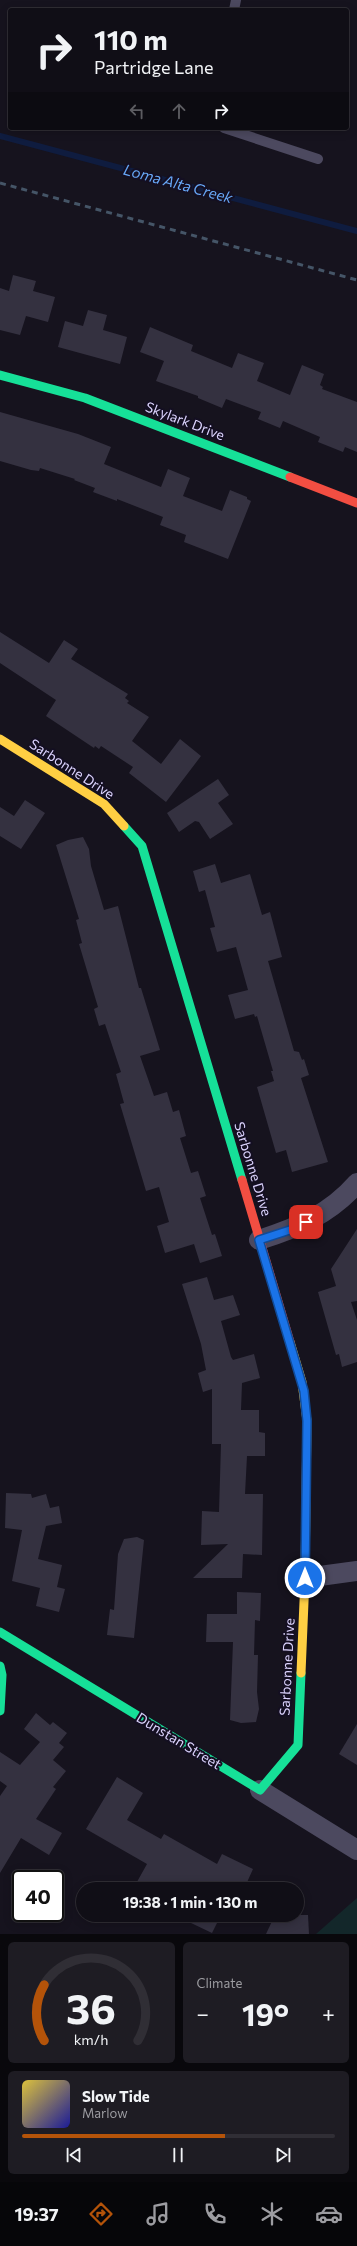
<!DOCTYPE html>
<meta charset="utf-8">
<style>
body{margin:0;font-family:Commissioner,sans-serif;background:#1e1c23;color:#f1f3f6;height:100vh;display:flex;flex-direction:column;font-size:15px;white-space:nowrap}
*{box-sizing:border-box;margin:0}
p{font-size:13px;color:#9c9ca1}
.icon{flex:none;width:22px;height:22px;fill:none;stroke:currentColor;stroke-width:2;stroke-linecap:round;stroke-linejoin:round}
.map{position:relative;height:1934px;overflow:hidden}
.details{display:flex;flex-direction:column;gap:8px;padding:8px;background:#09080c;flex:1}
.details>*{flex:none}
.banner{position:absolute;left:8px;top:8px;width:341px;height:122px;border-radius:4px;box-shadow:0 2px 10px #0003,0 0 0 1px #302e35;background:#100e16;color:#f1f3f6;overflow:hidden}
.speed{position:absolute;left:12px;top:1870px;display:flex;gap:8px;font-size:20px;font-weight:700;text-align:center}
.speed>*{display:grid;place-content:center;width:52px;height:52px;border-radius:50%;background:#100e16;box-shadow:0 2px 10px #0003,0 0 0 1px #302e35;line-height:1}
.speed .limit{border:2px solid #111;border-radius:6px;background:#fff;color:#111}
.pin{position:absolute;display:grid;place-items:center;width:34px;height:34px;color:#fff;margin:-17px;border-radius:8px;box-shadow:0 2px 6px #0006}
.me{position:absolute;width:44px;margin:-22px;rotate:0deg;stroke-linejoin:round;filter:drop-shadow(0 0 3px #0008)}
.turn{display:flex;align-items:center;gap:14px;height:84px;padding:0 20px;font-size:18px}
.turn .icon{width:52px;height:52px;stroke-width:2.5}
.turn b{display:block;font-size:28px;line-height:34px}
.lanes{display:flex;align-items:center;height:38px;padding:0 20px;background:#0003;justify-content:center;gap:20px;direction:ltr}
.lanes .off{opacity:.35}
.big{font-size:30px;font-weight:700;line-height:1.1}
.details .tile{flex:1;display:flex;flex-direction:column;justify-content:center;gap:6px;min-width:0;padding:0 14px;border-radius:6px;background:#1e1c23}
.details .dial{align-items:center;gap:0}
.dial svg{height:104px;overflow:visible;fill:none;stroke:#302e35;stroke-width:7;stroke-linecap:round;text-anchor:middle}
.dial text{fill:#f1f3f6;stroke:none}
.song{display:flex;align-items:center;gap:12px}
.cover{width:48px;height:48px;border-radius:6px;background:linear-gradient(135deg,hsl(50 70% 55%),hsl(240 70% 35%))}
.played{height:4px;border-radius:2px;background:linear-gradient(90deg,#b45309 65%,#302e35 65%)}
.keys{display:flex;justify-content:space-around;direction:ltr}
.heat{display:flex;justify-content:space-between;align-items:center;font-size:22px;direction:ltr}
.details .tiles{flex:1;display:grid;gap:8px;grid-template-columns:1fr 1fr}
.tile:last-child{grid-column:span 2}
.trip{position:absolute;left:76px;top:1882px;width:228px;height:40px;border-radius:20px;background:#100e16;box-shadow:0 2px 10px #0003,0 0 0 1px #302e35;font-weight:700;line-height:40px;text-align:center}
.tabs{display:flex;height:64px;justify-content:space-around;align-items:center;background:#060609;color:#9c9ca1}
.tabs .icon{width:28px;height:28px}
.tabs .active{color:#b45309}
.tabs b{font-size:18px;color:#f1f3f6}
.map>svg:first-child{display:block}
.green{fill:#13272a}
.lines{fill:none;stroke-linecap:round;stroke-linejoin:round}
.stream{stroke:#0f1c3f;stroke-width:6}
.building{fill:#343140}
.lane{stroke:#4c495f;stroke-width:10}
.street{stroke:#4c495f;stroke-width:20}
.fast{stroke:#16e098;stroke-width:9}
.slow{stroke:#ffcf43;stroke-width:9}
.jam{stroke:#f24e42;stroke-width:9}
.rail{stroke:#455567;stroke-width:3;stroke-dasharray:6 5;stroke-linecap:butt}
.route-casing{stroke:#114b97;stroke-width:10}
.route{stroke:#1a73e8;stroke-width:7}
.labels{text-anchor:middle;stroke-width:4;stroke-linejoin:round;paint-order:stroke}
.street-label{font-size:14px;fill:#dbd3fd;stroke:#140f22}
.water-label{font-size:15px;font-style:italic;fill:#67a7f6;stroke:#140f22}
</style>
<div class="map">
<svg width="357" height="1934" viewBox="0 0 357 1934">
<rect width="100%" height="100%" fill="#16131e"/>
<path class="green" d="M357 1898V1934H316Z"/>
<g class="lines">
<path class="stream" d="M0 136 357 231"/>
</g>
<g class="building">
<path d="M13 275 36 281 33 291 55 297 48 322 26 316 20 335 0 330V288L9 291Z"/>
<path d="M88 310 107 315 103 330 127 337 120 364 58 347 65 321 83 326Z"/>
<path d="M150 327 193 345 191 351 232 368 238 353 264 363 257 381 290 395 302 365 324 374 320 385 323 387 322 389 357 402V452L345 447 343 452 318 442 320 437 283 421 280 428 258 419 261 412 226 399 222 408 198 398V396L156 381 164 361 140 352Z"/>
<path d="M0 412 78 434 111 447 104 464 161 487 168 469 190 478 183 496 222 511 230 490 247 497V499L251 501 228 559 184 542 186 535 160 525 163 517 117 499V501L93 492 95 488 74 480 75 479 40 468 39 471 31 470 0 461Z"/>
<path d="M0 632 49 663 64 640 78 649 71 659 128 694 125 698 129 701 127 703 149 717 132 741 161 764 180 739 201 756 166 802 129 773 133 767 101 746 99 749 95 746 94 748 46 716 56 700 0 663Z"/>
<path d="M218 779 229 795 218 803 233 824 210 839 199 822 195 821 179 832 167 813Z"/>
<path d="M25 800 45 813 21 849 0 836V807L14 816Z"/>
<path d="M83 837 89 849 91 866 104 910 118 906 139 988H141L160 1050 140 1056 154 1096 167 1092 173 1112 179 1110 186 1136 180 1138 191 1173 198 1171 206 1196 200 1198 212 1235 215 1234 222 1256 200 1263 194 1244 165 1253 157 1226 169 1222 159 1187 146 1191 120 1104 124 1103 116 1074 121 1072 105 1024 99 1026 94 1009 98 1007 79 944 82 943 76 920 79 919 56 845 68 840Z"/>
<path d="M215 864 221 883 250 874 262 915 270 912 282 957 268 961 294 1051 299 1052 302 1060 304 1059 309 1075 301 1078 328 1162 292 1172 286 1150 276 1153 257 1087 274 1081 271 1071H273L257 1016 255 1017 254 1014 235 1019 228 995 248 990 236 947 217 952 210 928 215 927 205 890 199 892 193 871Z"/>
<path d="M357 1229V1301L351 1302 357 1320V1362L342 1367 339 1354 336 1355 318 1292 336 1286 331 1269Z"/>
<path d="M207 1277 214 1300 233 1295 240 1315 221 1321 231 1357 233 1360 254 1354 260 1378 242 1383 241 1410H259V1432L265 1433V1456H247L245 1494H263L262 1555 243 1554 242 1578H193L228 1544 201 1545 202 1511 219 1512 221 1444H212V1389L203 1392 198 1373 206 1370 201 1344 182 1284Z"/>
<path d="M6 1493 31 1494 32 1498 46 1494 50 1508 59 1506 62 1523 46 1526 38 1559 62 1565 57 1587 65 1589 59 1612 36 1606 40 1588 12 1581 22 1530 5 1528Z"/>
<path d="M137 1537 144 1540 134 1638 107 1635 110 1609 114 1610 118 1554 124 1539Z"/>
<path d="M237 1592 261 1593 260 1621 255 1620 254 1655H258L257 1692 259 1709 256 1722 241 1723 230 1720 233 1642H206L207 1614H237Z"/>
<path d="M36 1713 50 1725 53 1722 67 1733 59 1743 64 1747 53 1760 66 1771 53 1787 56 1789 36 1819 62 1833 49 1855 21 1838 0 1873V1796L7 1786 0 1781V1752L20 1765 40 1742 24 1729Z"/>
<path d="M357 1724V1765L339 1754Z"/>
<path d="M117 1777 143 1793 127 1820 161 1839 164 1834 217 1864 222 1854 253 1869 244 1889H133L147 1864 86 1829Z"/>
<path d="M193 1915H221L212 1933 189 1922Z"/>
<path d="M275 1915H308L309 1934H266Z"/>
</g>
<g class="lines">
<g class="lane">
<path d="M234 10 236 0"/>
<path d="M224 128 318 159"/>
</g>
<g class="street">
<path d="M259 1240C297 1228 330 1214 357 1183"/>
<path d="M305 1578 357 1571"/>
<path d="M260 1790 357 1850"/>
</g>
<g class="fast">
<path d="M0 375 85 398 290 477"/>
<path d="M124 826 142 846 242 1180"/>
<path d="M0 1632 260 1790 298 1745 301 1673"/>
<path d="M0 1666 2 1675 0 1711"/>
</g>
<g class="slow">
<path d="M0 739 104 804 124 826"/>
<path d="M290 1342 302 1382 307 1421 305 1578 301 1673"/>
</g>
<g class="jam">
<path d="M290 477 357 503"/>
<path d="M242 1180 290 1342"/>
</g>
<path class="rail" d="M0 183 357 280"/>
</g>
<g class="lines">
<defs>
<path id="route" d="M305 1578 307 1421 304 1391 259 1240 293 1229 306 1222"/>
</defs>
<use href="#route" class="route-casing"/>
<use href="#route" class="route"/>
</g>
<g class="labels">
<g class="street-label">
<text transform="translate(185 421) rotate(21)" y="5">Skylark Drive</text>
<text transform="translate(72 769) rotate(33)" y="5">Sarbonne Drive</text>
<text transform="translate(253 1169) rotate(73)" y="5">Sarbonne Drive</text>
<text transform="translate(287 1667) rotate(-87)" y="5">Sarbonne Drive</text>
<text transform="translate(179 1741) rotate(31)" y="5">Dunstan Street</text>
</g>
<g class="water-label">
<text transform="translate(178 184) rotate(15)" y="5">Loma Alta Creek</text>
</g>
</g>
</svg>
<div class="speed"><div class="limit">40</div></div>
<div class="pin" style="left:306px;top:1222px;background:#d93025"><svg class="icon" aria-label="arrive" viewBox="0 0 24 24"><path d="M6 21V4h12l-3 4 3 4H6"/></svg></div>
<svg class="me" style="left:305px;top:1578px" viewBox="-20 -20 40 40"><circle r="17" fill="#1a73e8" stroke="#fff" stroke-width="3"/><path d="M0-11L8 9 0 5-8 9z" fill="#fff"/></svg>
<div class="trip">19:38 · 1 min · 130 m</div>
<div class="banner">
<div class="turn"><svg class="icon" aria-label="right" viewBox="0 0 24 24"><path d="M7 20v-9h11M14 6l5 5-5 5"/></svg><div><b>110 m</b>Partridge Lane</div></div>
<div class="lanes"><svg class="icon off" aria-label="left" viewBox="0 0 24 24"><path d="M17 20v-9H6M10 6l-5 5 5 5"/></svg><svg class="icon off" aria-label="ahead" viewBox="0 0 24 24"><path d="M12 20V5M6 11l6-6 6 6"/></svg><svg class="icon" aria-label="right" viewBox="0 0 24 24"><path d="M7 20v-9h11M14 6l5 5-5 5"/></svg></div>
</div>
</div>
<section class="details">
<div class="tiles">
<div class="tile dial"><svg viewBox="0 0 100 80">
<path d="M14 69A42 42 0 1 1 86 69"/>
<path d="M14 69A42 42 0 0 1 14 26" stroke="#b45309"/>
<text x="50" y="56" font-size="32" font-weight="700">36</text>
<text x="50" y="72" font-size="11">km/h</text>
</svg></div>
<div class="tile"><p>Climate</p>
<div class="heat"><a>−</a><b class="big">19°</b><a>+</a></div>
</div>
<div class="tile">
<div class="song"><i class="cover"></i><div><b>Slow Tide</b><p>Marlow</p></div></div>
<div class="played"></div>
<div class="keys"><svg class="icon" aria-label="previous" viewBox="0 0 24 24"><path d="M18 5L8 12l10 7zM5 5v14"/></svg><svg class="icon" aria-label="pause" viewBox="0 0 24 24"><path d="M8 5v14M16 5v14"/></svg><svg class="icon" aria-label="next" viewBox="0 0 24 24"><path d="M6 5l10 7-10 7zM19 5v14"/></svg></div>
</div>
</div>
</section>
<nav class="tabs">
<b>19:37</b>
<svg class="icon active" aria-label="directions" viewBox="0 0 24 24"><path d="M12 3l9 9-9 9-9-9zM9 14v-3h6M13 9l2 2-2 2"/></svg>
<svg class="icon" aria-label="music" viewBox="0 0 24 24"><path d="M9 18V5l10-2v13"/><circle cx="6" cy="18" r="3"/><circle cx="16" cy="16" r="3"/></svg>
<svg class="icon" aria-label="phone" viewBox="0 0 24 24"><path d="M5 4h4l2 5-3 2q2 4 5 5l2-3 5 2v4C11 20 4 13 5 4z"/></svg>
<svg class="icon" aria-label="climate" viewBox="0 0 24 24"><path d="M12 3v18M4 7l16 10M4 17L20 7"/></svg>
<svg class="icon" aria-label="car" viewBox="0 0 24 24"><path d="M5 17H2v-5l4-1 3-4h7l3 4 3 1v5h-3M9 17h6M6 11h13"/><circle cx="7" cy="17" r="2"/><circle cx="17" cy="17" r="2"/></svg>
</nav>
